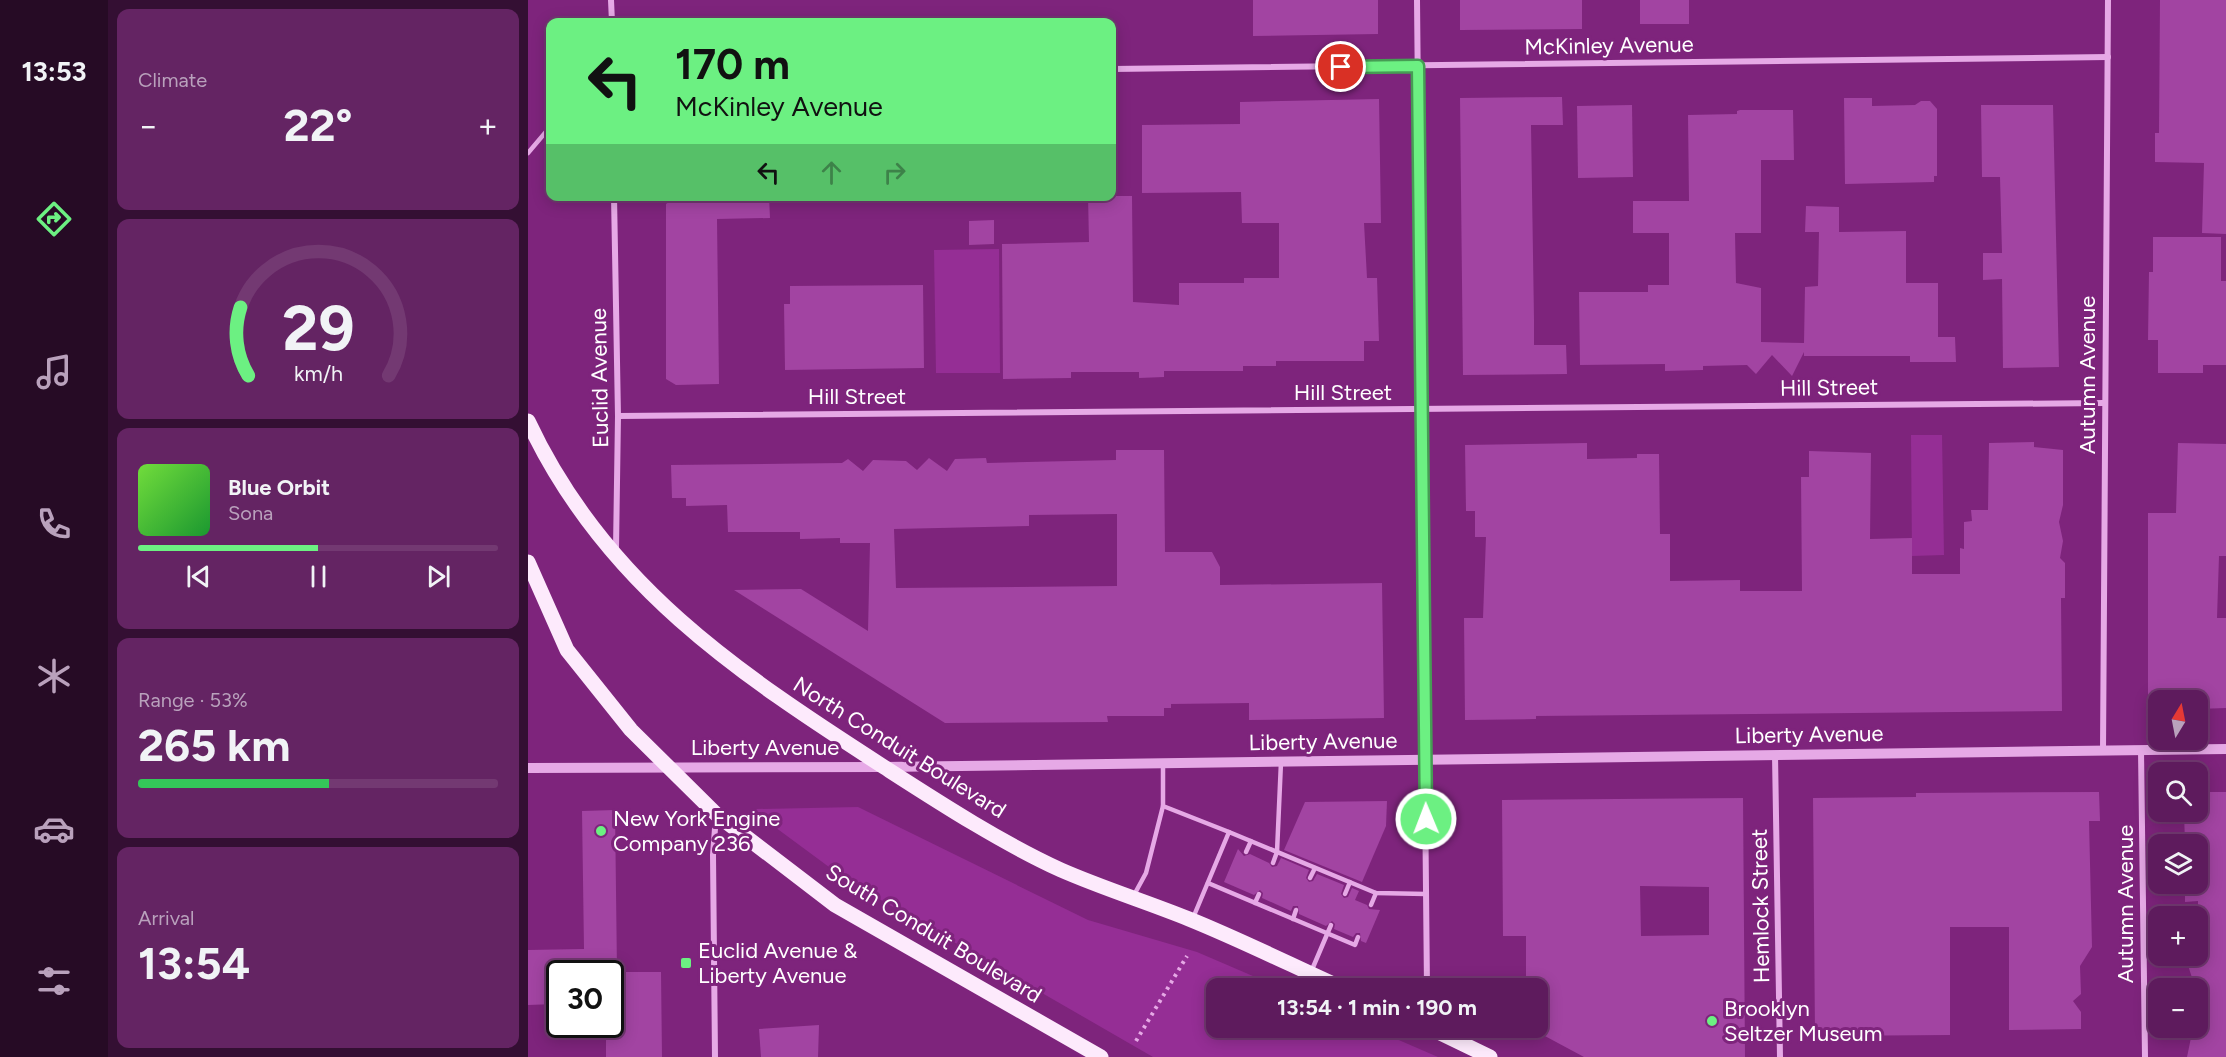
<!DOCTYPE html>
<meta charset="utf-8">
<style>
body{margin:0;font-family:Figtree,sans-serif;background:#642463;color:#f1f3f6;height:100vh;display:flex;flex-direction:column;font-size:22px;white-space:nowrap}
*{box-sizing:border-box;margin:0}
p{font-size:20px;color:#b9a1bc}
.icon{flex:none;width:33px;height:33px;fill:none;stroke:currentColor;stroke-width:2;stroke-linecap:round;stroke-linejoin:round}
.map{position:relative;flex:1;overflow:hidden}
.drawer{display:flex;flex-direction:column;gap:9px;padding:9px;background:#340f33;width:420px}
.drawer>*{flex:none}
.hud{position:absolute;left:18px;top:18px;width:570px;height:183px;border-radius:12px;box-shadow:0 3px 15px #0003,0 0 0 2px #733972;background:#6cf082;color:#111;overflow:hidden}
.needle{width:39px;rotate:10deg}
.fabs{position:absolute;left:1620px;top:690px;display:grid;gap:12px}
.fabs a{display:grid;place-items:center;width:60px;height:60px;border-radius:12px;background:#5e1b5d;box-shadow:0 3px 15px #0003,0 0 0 2px #733972;font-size:30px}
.speed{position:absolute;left:18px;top:960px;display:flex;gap:12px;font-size:30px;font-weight:700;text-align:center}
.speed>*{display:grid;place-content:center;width:78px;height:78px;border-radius:50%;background:#5e1b5d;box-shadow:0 3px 15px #0003,0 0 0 2px #733972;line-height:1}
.speed .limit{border:3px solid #111;border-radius:9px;background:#fff;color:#111}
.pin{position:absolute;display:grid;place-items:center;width:51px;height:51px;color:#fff;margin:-26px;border:3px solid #fff;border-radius:50%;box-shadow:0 2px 6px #0007}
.me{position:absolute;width:66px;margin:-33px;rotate:359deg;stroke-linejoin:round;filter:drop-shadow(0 0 4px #0008)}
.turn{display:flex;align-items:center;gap:21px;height:126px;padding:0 30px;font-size:27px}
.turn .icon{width:78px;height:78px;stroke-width:2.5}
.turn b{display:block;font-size:42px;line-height:51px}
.lanes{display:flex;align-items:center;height:57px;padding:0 30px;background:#0003;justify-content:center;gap:30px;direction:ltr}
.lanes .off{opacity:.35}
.big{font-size:45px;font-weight:700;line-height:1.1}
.drawer .widget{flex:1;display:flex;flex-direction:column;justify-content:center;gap:9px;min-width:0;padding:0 21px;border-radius:12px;background:#642463}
.drawer .dial{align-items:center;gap:0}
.dial svg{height:156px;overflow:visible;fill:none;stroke:#733972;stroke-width:7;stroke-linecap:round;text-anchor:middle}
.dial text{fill:#f1f3f6;stroke:none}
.song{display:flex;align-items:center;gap:18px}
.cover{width:72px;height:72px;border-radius:9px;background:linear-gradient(135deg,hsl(100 70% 55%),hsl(130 70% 35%))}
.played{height:6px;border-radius:3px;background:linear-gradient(90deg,#6cf082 50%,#733972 50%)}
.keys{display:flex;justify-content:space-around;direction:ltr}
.heat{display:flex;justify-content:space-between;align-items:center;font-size:33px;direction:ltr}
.charge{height:9px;border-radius:4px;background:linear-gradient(90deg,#34c759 53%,#733972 0)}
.trip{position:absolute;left:678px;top:978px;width:342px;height:60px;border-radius:12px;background:#5e1b5d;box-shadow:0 3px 15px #0003,0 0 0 2px #733972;font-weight:700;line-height:60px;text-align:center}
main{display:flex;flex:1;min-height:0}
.menu{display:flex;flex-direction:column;width:108px;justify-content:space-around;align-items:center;background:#260b25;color:#b9a1bc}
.menu .icon{width:42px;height:42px}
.menu .selected{color:#6cf082}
.menu b{font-size:27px;color:#f1f3f6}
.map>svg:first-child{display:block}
.green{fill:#952e95}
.building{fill:#a244a2;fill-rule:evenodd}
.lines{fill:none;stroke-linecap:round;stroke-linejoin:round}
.path{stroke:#e6a9e6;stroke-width:4;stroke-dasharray:3 4.5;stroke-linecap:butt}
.service{stroke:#e6a9e6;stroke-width:4.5}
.minor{stroke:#e6a9e6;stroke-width:6}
.tertiary{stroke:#e6a9e6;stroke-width:10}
.primary{stroke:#fdeafc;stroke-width:15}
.route-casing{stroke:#469c54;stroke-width:15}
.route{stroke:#6cf082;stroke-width:10}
.poi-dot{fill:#6cf082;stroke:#7e247c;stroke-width:2}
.labels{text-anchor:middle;stroke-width:6;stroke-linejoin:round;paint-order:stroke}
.street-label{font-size:22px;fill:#fff;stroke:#7e247c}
.poi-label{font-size:22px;fill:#fff;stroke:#7e247c;text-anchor:start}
</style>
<main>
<nav class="menu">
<b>13:53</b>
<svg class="icon selected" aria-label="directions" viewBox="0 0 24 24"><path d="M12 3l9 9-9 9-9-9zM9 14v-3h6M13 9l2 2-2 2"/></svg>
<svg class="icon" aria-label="music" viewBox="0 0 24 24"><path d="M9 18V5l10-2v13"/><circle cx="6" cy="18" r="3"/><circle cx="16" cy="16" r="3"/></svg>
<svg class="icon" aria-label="phone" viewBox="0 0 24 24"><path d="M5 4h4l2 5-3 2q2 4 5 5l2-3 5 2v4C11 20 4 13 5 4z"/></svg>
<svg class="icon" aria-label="climate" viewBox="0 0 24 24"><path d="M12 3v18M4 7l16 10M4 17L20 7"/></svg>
<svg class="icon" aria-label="car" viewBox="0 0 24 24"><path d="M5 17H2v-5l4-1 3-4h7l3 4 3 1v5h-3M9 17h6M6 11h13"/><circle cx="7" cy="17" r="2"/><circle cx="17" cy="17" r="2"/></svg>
<svg class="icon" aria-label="filters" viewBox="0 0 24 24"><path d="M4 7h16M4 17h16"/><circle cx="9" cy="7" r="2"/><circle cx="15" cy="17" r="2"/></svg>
</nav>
<section class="drawer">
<div class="widget"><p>Climate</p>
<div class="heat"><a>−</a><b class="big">22°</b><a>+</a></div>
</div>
<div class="widget dial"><svg viewBox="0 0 100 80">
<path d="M14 69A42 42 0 1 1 86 69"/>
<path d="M14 69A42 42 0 0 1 10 34" stroke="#6cf082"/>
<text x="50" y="56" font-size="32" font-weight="700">29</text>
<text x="50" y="72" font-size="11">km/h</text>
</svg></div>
<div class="widget">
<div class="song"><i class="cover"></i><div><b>Blue Orbit</b><p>Sona</p></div></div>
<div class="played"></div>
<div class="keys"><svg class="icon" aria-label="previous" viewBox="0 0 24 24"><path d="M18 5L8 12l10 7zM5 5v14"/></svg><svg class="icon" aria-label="pause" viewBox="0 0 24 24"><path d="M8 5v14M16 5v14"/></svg><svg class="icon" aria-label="next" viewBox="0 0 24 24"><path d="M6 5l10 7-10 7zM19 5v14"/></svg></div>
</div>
<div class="widget"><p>Range · 53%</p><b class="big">265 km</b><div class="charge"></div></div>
<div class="widget"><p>Arrival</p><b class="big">13:54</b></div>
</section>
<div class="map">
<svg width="1698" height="1057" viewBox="0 0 1698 1057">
<rect width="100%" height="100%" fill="#7e247c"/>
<g class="green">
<path d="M471 249 472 373H408L406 250Z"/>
<path d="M1383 435H1414L1416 555 1384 556Z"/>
<path d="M330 807 560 920 669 952 753 988H688V1028H843L910 1057H625L320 881 232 816 228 809Z"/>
</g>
<g class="building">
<path d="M725 0H850V34L725 36Z"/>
<path d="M932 0H1054V29L932 30Z"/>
<rect x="1112" y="0" width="49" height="24"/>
<path d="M1632 0H1698V234L1674 233 1676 163 1627 162V133H1631Z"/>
<path d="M1034 97 1035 125H1003L1006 319V345H1038L1039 374 935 375 932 98Z"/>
<path d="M1316 98H1344V106L1387 105 1393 101H1402L1409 109V176H1406V182L1317 184Z"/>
<path d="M851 99 853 223H836L839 278H849L851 341H836V361H748V366H715V371H636V377L611 378V372H543V378L475 379 474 244 561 242 560 196H604L605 302 651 305V283H716V278H751V223H714L713 192 614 193V125L712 124V102Z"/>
<path d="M1104 105 1105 177 1050 178 1049 106Z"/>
<path d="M1453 105H1525L1531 367 1475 368 1474 279 1455 280V253H1474L1472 177H1454Z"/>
<path d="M1212 110H1265L1266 160H1233V233H1207L1208 283 1233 288V342L1276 343 1277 287 1290 286 1291 232H1277L1278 206 1311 207V232L1378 231V283H1410V337H1427L1428 362H1382V356H1276V352L1264 376 1244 355 1228 374 1219 365 1175 366V370L1137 371V364L1052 365 1051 292H1120V285H1141V233H1105V201H1161L1160 115 1209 114V111Z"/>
<path d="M149 196H241L242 218 189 219 191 384 148 385 138 379V204Z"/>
<path d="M466 220V244L441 245V221Z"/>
<path d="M1625 237H1693V281H1698V365H1675V373H1630V340H1620L1621 272H1625Z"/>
<path d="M395 285 396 368 257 370 256 304H262V286Z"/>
<path d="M1506 442V447L1535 450V505L1531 522 1535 541 1532 558 1537 563V598H1533L1534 711 1008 716V719L937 720 936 618H955L958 537H947V511H938L937 445 1059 443V459L1109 458V454H1131L1132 534H1142V581L1212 580V591H1274L1273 477H1281V451L1343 453 1342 539 1384 538V574H1432V548L1436 549V522L1444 521 1443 510H1460L1461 443Z"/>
<path d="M1650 443 1698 444V556H1691L1689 618H1698V708L1670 709V700H1630V710H1620V513H1648Z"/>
<path d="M588 450H636L637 552H684L692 567V585L854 583 856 718 721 720V703L643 704V708H636V716H579L580 722 417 723 206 590 273 589 340 631 342 543H312V538L272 539V532H200L199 505 158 506V498H144L143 465 314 463 320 459 335 471 345 460 378 461 389 470 401 458 419 471 427 459 458 458 459 463 588 460ZM589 514V586L368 588 366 529 501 526V515Z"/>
<path d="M1571 792 1572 821H1561L1564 947 1552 966 1553 994 1545 1001 1553 1012V1029L1481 1030V927H1422V1035L1287 1036 1285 798 1388 797V793Z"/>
<path d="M1670 792H1698V1057H1659L1665 1028H1670V988H1662L1666 984 1657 956H1670V901L1657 902V884H1670V844H1657L1656 812H1670Z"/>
<path d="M1215 798 1217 1057H1056L1002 1028H1010V988H998V936H975L974 800ZM1112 886 1181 887V935L1113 936Z"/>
<path d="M859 801 858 826 834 882 756 850 777 802Z"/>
<path d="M87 810 89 972H133L134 1057H78V1024H82V974H32V976H26L27 1004 0 1005V950L56 949 54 811Z"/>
<path d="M710 849 716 856 722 854 741 863 744 867 749 866 753 858 781 870 778 878 781 882 785 881 789 874 816 885 813 894 816 898 820 897 824 888 831 891 827 900 839 905 841 909 852 910 838 943 833 941 832 933H828L825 937 806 929 807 924 804 921 798 926 771 914 770 906H765L763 911 734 898 735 893 732 890 726 895 696 882Z"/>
<path d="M291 1025 290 1057H233L231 1029Z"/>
</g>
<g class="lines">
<path class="path" d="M608 1041 659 956"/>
<g class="service">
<path d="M0 153 22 127"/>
<path d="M635 763V806L701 832"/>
<path d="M718 852 723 841"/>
<path d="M745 863 749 852 753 762"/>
<path d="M782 878 787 868"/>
<path d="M680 883 827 945 830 937"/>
<path d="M817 894 822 882"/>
<path d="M606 895 618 873 635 806"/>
<path d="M727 903 731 894"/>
<path d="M843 905 848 893"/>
<path d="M665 918 701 832 848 893 898 894"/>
<path d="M765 919 768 910"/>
<path d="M783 972 803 925"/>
</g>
<g class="minor">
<path d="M83 0 84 22"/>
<path d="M889 0 899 988"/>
<path d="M584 69 1580 57"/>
<path d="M86 196 90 416 88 549"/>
<path d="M90 416 1576 403"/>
<path d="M1613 750 1617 1057"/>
<path d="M1575 751 1580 0"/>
<path d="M1247 755 1252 1057"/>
<path d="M187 1057 185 855 188 815"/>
</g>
<path class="tertiary" d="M0 768 356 767 1698 749"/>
<g class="primary">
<path d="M0 421C76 584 210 673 356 767 412 803 472 842 533 870 574 888 619 902 661 919 713 940 763 965 814 988"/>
<path d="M0 562 39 650 103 730 188 814 307 905 573 1057"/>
<path d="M902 1028 962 1057"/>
</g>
</g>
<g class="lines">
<defs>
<path id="route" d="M813 67 890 66 898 819"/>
</defs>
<use href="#route" class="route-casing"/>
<use href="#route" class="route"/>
</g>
<g class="poi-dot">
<circle cx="73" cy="831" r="6"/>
<rect x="152" y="957" width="12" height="12" rx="3"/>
<circle cx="1184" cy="1021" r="6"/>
</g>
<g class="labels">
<g class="street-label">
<text transform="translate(1081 45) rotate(-1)" y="8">McKinley Avenue</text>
<text transform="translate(1559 375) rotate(-90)" y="8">Autumn Avenue</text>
<text transform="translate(71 378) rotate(-91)" y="8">Euclid Avenue</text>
<text transform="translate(1301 387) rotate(-1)" y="8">Hill Street</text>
<text x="815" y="400">Hill Street</text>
<text x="329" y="404">Hill Street</text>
<text transform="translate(1281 734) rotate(-1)" y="8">Liberty Avenue</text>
<text transform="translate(795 741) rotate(-1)" y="8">Liberty Avenue</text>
<text x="237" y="755">Liberty Avenue</text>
<text transform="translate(372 747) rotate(32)" y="8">North Conduit Boulevard</text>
<text transform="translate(1597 904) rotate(-90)" y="8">Autumn Avenue</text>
<text transform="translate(1232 906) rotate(-91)" y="8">Hemlock Street</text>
<text transform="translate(406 933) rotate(31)" y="8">South Conduit Boulevard</text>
</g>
<g class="poi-label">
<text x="85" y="826">New York Engine<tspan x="85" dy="25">Company 236</tspan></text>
<text x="170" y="958">Euclid Avenue &amp;<tspan x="170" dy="25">Liberty Avenue</tspan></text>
<text x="1196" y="1016">Brooklyn<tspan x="1196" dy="25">Seltzer Museum</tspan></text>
</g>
</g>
</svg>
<div class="fabs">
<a><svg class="needle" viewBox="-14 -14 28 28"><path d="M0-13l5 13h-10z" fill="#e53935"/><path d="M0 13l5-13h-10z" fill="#b9a1bc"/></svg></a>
<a><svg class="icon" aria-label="search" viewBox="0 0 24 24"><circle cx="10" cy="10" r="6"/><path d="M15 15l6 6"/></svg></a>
<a><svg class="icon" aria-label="layers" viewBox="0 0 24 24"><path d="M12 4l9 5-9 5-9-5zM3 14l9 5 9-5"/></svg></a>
<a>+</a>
<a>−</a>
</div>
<div class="speed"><div class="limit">30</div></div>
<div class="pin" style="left:813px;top:67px;background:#d93025"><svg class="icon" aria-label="arrive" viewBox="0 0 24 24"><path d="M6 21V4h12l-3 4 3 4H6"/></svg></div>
<svg class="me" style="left:898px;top:819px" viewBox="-20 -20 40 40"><circle r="17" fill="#6cf082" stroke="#fff" stroke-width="3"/><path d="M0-11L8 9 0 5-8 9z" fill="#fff"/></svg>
<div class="trip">13:54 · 1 min · 190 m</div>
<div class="hud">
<div class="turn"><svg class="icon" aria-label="left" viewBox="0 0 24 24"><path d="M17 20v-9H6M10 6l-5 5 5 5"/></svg><div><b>170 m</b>McKinley Avenue</div></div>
<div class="lanes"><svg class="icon" aria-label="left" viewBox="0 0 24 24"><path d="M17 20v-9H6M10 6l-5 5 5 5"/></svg><svg class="icon off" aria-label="ahead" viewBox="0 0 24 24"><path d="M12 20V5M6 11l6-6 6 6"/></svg><svg class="icon off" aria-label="right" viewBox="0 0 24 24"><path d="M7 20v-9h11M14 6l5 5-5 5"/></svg></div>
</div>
</div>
</main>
